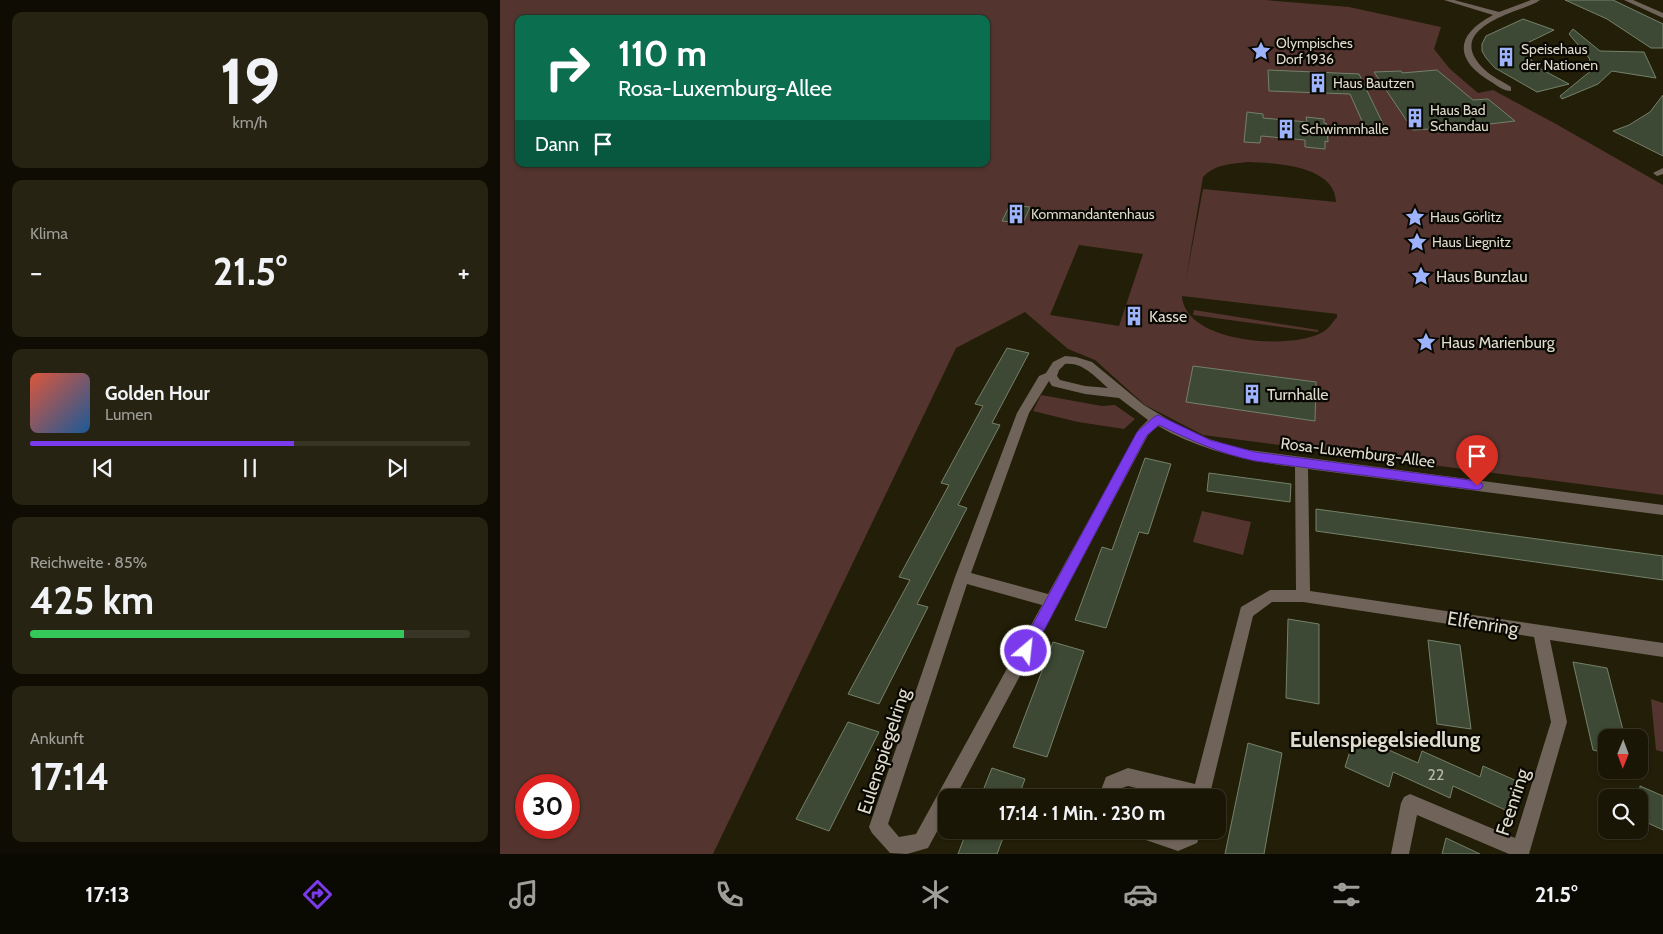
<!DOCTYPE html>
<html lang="de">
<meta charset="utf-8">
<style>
body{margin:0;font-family:Cabin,sans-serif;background:#272313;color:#f1f3f6;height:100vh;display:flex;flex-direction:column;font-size:19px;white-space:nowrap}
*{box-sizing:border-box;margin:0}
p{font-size:16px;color:#9f9f9a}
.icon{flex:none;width:28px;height:28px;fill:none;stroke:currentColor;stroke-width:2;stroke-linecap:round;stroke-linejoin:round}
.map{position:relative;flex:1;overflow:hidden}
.panel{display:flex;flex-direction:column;gap:12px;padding:12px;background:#0e0c03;width:500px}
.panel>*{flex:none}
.guide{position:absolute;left:15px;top:15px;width:475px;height:152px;border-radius:10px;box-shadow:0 1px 4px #0004,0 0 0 1px #383527;background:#0b6e4f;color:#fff;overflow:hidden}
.needle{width:32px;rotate:181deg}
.controls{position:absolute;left:1098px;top:729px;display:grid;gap:10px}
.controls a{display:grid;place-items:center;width:50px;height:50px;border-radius:10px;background:#1a1605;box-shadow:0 1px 4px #0004,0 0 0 1px #383527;font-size:25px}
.speed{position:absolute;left:15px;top:774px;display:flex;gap:10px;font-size:25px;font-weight:700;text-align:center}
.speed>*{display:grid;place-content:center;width:65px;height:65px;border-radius:50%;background:#1a1605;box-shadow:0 1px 4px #0004,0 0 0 1px #383527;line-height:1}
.speed .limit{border:8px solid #d22;background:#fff;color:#111}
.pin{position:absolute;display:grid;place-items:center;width:42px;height:42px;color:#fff;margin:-51px -21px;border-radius:50% 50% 50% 0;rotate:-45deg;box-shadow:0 0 5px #0007}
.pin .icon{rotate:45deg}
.me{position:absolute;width:55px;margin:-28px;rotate:28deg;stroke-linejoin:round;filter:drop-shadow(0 0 4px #0008)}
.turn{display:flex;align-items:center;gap:18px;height:105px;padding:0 20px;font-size:22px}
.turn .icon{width:65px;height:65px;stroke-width:2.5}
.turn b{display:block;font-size:35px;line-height:42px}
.then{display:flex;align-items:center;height:48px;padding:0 20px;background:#0003;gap:10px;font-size:19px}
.big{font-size:38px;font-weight:700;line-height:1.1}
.panel .card{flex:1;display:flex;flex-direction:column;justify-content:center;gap:8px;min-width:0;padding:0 18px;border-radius:10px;background:#272313}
.panel .dial{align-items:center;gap:0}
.dial b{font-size:65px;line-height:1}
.song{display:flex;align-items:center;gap:15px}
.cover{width:60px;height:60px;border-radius:8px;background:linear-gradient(135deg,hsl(10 70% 55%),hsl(210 70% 35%))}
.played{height:5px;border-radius:2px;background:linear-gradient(90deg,#7c3aed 60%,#383527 60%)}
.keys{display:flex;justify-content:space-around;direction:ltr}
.heat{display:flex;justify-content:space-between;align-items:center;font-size:28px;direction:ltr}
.charge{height:8px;border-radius:4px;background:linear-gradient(90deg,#34c759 85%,#383527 0)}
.trip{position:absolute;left:438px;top:789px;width:288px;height:50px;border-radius:10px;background:#1a1605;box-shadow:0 1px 4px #0004,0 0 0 1px #383527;font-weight:700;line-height:50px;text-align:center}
.menu{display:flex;height:80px;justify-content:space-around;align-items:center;background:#0a0902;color:#9f9f9a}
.menu .icon{width:35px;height:35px}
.menu .active{color:#7c3aed}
.menu b{font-size:22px;color:#f1f3f6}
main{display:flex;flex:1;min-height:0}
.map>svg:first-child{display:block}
.green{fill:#53342f;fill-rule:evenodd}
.building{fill:#3d4934;stroke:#74816a}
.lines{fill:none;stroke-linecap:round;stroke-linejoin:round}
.minor{fill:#70645a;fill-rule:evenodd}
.route{fill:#7c3aed;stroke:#51269a}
.labels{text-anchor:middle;stroke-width:4.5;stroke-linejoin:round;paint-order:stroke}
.far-poi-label{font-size:14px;fill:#dfdcce;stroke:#0a0802;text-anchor:start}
.poi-label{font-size:16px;fill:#dfdcce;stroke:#0a0802;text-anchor:start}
.street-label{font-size:16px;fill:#dfdcce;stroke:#0a0802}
.near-number-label{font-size:16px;fill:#b6b7a8}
.near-street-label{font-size:19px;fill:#dfdcce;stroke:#0a0802}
.near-neighbourhood-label{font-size:21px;font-weight:bold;fill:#dfdcce;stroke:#0a0802}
</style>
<main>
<section class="panel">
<div class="card dial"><b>19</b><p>km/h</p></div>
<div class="card"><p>Klima</p>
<div class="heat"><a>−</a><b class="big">21.5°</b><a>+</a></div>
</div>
<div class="card">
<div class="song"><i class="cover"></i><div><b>Golden Hour</b><p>Lumen</p></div></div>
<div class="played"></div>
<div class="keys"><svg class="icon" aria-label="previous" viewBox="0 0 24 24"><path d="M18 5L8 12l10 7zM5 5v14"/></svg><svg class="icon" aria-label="pause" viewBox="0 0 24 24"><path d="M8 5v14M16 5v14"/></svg><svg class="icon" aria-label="next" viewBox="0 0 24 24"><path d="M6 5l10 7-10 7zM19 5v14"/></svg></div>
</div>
<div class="card"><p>Reichweite · 85%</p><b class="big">425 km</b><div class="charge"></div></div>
<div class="card"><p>Ankunft</p><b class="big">17:14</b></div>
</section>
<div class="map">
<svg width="1163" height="854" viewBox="0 0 1163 854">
<rect width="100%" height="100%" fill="#231e07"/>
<g class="green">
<path d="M0 0H765L849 7 941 27 934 49 950 69 978 93 993 90 1056 124 1163 185V495L703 435 645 405 595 360 568 349 525 312 456 348 213 854H0ZM19 19H486V164H19ZM748 162C774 163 835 165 836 202L703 189 686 279 703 177C715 164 731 164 748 162ZM579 245 643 254 619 326 550 315ZM682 296 837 314V317C832 323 828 330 821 333 789 350 685 343 682 296ZM26 785H69V828H26Z"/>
<path d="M694 310 818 330V332L693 315Z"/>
<path d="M541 395 602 406 615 405 635 419 624 429 578 422 533 411Z"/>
<path d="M702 511 751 522 743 555 693 542Z"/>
<path d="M1151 699 1163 703V752L1156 750Z"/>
</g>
<g class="building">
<path d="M1065 0H1113L1163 24V48H1151L1107 19Z"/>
<path d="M1023 19 1054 30 1021 46 1037 67 1069 84 1037 92 995 68 986 58 982 51V44L986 36Z"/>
<path d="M1073 29 1100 51 1144 52 1156 78 1112 71 1098 84 1062 99 1060 96 1093 69 1089 58 1069 34Z"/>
<path d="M768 70 859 74 886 130H866L850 94 769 91Z"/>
<path d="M937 70 973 100 988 99 1015 121 964 127 913 130 874 72 901 71 902 73Z"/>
<path d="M1163 95V156L1113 131 1129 125 1150 112Z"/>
<path d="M747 112 763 114V118L807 122 806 117 824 119V123L827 124 828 142 825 141V149L805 147V140L761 136 760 143 744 142Z"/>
<path d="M510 205 530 207 523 223 502 221Z"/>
<path d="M507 348 529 353 492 423 500 425 458 505 467 508 417 604 428 607 379 704 348 694 410 580 399 577 449 485 441 483 483 406 475 404Z"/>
<path d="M693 366 816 382 815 421 686 402Z"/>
<path d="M645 458 671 464 648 534 639 532 606 628 575 620 602 547 612 550Z"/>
<path d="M709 473 791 484 790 502 707 491Z"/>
<path d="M816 509 1163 556V580L816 531Z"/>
<path d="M788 619 819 624V704L786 698Z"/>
<path d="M928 640 960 645 971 729 937 724Z"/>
<path d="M553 642 584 651 547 757 513 747Z"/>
<path d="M1073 662 1107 668 1125 738H1106V753L1093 750Z"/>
<path d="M348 722 379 732 329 831 296 819Z"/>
<path d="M855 735 918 763 922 751 980 777 983 766 1019 782 1014 814 953 786 950 798 893 772 889 787 845 767Z"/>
<path d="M748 743 782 753 764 854H725Z"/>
<path d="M492 768 525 779 518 798H480Z"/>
<path d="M1140 786 1163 796V830L1139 819Z"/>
<path d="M467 830H506L497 854H458Z"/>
<path d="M946 838 980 854H942Z"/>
</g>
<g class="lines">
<g class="minor">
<path d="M944 0H954L999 12 1031 0H1040C1032 6 1021 8 1012 12 984 23 953 40 985 70 992 77 1002 81 1011 87V91C1004 91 999 87 993 83 955 61 953 36 993 15Z"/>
<path d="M1124 0H1133L1163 13V18Z"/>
<path d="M1163 168V174L1157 176 1153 173Z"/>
<path d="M565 356 576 357 592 362 644 405 674 423 709 439 742 449 1163 505V515L808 469 810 591 1163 643V657L1050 640 1067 722 1029 854H1009L917 815 909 854H891L901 803 904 797 910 794 1015 838 1051 722 1034 637 803 602H772L753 616 709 798H678L628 786 619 789 616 798H598L606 777 628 768 695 784 741 607 770 590H796L795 467C746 461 700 450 658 426L648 435 455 798H446V815L428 848 407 854 390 853 372 833 369 827 455 577 517 413 539 376 546 373 553 362ZM565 364C583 362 595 377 608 388L585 386 560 380 557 376 559 370ZM549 381 552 386 585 394 619 398 648 420 639 429 548 594 471 573 529 413ZM467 584 542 605 416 834 399 837 388 824Z"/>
<path d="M631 830H669L678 833 684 830H702L697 843 678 851 634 836Z"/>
</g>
</g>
<path class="route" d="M658 415 710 440 755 452 977 481 981 482 983 486 981 489 977 490 755 461C718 453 693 441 659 425L647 435 531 655 526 657 521 655 519 651 521 646 637 432 654 417Z"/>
<defs>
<symbol id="sight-bare" viewBox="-9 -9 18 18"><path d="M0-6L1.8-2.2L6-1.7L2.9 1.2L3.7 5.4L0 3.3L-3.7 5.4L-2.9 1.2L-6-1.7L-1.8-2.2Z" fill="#9db4fd" stroke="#0a0802" stroke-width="2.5" paint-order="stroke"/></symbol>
<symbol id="building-bare" viewBox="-9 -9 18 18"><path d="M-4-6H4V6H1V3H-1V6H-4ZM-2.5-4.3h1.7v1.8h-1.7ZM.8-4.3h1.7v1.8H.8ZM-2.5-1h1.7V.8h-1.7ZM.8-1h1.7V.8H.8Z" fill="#9db4fd" stroke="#0a0802" stroke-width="2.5" paint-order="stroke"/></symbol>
</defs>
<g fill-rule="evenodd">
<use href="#sight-bare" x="747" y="37" width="28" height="28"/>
<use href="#building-bare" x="992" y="43" width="28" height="28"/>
<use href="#building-bare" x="804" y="69" width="28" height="28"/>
<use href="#building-bare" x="901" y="104" width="28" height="28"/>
<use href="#building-bare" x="772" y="115" width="28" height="28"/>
<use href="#building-bare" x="502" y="200" width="28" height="28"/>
<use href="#sight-bare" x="901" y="203" width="28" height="28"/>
<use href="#sight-bare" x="903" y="228" width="28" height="28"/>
<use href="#sight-bare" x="907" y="262" width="28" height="28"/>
<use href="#building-bare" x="620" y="302" width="28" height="28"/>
<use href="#sight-bare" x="912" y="328" width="28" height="28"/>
<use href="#building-bare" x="738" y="380" width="28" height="28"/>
</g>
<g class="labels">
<g class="far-poi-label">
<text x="776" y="48">Olympisches<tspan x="776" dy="16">Dorf 1936</tspan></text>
<text x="1021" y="54">Speisehaus<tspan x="1021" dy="16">der Nationen</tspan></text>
<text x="833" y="88">Haus Bautzen</text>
<text x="930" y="115">Haus Bad<tspan x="930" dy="16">Schandau</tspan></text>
<text x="801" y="134">Schwimmhalle</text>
<text x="531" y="219">Kommandantenhaus</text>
<text x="930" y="222">Haus Görlitz</text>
<text x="932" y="247">Haus Liegnitz</text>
</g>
<g class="poi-label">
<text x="936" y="282">Haus Bunzlau</text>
<text x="649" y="322">Kasse</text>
<text x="941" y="348">Haus Marienburg</text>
<text x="767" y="400">Turnhalle</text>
</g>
<g class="street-label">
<text transform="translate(858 452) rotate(7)" y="6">Rosa-Luxemburg-Allee</text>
</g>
<g class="near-number-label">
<text x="936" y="780">22</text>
</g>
<g class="near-street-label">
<text transform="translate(983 623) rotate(9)" y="7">Elfenring</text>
<text transform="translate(383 751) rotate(-72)" y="7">Eulenspiegelring</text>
<text transform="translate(1012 802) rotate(-72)" y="7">Feenring</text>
</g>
<g class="near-neighbourhood-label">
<text x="885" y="747">Eulenspiegelsiedlung</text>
</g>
</g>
</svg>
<div class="controls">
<a><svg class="needle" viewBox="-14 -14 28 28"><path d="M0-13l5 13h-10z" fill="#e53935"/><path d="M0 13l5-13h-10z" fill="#9f9f9a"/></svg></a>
<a><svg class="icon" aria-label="search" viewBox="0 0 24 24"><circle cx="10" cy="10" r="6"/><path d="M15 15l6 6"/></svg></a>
</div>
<div class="speed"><div class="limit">30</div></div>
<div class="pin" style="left:977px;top:486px;background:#d93025"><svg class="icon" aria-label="arrive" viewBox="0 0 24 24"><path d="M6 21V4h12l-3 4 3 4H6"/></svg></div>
<svg class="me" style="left:526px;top:651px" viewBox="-20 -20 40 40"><circle r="17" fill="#7c3aed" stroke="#fff" stroke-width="3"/><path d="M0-11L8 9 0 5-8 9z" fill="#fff"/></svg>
<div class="trip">17:14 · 1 Min. · 230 m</div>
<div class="guide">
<div class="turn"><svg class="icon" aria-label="right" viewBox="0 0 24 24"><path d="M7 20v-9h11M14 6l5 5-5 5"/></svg><div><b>110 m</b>Rosa-Luxemburg-Allee</div></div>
<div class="then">Dann<svg class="icon" aria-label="arrive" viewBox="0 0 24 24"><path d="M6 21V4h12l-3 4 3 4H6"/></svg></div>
</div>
</div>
</main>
<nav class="menu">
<b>17:13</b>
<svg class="icon active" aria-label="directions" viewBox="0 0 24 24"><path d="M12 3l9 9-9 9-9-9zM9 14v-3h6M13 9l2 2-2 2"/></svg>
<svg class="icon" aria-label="music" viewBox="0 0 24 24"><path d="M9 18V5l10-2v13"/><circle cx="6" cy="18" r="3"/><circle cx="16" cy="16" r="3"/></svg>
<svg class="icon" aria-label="phone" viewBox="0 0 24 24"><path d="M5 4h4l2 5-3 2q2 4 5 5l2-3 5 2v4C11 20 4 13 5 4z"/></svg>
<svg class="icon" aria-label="climate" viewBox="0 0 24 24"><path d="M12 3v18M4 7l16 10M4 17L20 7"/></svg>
<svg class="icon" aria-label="car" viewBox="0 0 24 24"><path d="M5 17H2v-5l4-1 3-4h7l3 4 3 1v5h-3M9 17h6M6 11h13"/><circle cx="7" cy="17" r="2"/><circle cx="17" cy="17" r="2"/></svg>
<svg class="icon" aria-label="filters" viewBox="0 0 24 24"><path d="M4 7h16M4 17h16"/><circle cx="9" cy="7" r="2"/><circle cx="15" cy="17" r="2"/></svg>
<b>21.5°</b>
</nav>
